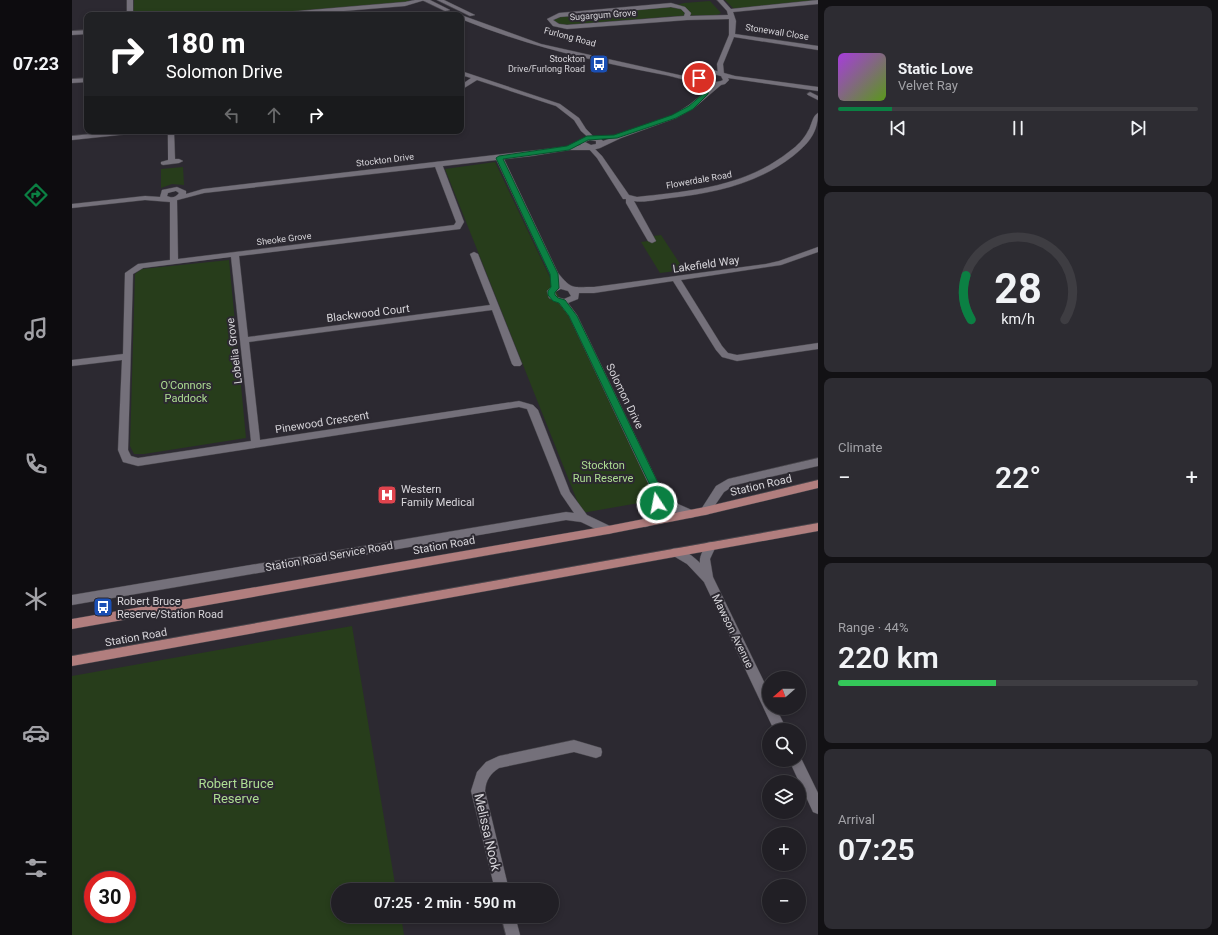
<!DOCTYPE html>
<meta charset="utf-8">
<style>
body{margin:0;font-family:Roboto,sans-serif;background:#2d2c32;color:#f1f3f6;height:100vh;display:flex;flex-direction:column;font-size:15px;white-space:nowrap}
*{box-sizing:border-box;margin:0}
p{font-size:13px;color:#a2a2a7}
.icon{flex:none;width:22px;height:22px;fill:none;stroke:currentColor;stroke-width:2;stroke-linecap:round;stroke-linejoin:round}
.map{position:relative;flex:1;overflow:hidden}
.details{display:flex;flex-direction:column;gap:6px;padding:6px;background:#121114;width:400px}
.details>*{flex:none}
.top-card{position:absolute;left:12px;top:12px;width:380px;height:122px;border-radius:8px;box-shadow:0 2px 6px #0003,0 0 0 1px #3e3d42;background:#202124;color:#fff;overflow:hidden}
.needle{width:26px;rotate:250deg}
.fabs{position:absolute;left:690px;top:671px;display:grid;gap:8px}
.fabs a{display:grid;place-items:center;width:44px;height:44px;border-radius:50%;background:#211f25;box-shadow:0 2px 6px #0003,0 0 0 1px #3e3d42;font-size:20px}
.speed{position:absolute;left:12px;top:871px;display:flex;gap:8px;font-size:20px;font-weight:700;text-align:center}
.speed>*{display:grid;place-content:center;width:52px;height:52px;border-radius:50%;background:#211f25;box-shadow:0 2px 6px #0003,0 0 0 1px #3e3d42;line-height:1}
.speed .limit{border:6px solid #d22;background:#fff;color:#111}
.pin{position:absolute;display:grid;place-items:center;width:34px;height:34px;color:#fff;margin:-17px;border:2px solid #fff;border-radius:50%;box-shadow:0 1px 4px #0007}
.me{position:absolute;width:44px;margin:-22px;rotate:349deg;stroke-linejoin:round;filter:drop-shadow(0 0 3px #0008)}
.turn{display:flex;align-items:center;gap:14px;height:84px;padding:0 16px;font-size:18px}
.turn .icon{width:52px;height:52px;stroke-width:2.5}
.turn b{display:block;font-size:28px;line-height:34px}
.lanes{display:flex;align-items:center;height:38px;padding:0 16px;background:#0003;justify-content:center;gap:20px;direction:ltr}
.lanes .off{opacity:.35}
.big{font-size:30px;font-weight:600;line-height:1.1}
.details .tile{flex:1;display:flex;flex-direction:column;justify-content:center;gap:6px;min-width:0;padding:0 14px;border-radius:8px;background:#2d2c32}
.details .dial{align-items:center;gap:0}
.dial svg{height:104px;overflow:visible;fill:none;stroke:#3e3d42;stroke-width:7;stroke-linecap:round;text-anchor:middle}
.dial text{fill:#f1f3f6;stroke:none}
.song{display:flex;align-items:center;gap:12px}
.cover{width:48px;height:48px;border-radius:6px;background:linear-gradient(135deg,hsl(280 70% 55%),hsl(90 70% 35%))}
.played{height:4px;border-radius:2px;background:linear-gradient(90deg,#0b8043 15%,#3e3d42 15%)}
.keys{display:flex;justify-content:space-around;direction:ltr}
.heat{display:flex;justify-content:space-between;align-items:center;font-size:22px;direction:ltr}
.charge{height:6px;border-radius:3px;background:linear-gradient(90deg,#34c759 44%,#3e3d42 0)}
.trip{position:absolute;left:259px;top:883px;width:228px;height:40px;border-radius:20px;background:#211f25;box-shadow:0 2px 6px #0003,0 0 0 1px #3e3d42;font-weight:600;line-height:40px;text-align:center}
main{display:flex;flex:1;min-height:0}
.dock{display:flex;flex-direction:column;width:72px;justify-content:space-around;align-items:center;background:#0d0c0f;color:#a2a2a7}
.dock .icon{width:28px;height:28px}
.dock .active{color:#0b8043}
.dock b{font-size:18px;color:#f1f3f6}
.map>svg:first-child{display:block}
.green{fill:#273d1b;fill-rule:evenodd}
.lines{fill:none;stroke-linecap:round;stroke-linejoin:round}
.street-casing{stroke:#47454b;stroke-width:1}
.secondary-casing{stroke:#47454b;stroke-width:1}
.primary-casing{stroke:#47454b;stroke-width:1}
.street{fill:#74707a;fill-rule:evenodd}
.secondary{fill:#74707a;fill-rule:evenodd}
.primary{fill:#b17e7e;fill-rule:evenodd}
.route{fill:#0b8043;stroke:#07532c}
.labels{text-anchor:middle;stroke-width:4;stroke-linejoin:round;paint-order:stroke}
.far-street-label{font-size:9px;fill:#d7d5da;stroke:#2c2931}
.far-poi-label{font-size:9px;fill:#d7d5da;stroke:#2c2931;text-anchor:end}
.street-label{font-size:11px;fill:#d7d5da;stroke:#2c2931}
.park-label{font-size:11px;fill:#addd92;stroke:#2c2931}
.poi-label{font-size:11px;fill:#d7d5da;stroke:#2c2931;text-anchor:start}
.near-park-label{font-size:13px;fill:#addd92;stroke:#2c2931}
.near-street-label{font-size:13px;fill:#d7d5da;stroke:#2c2931}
</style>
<main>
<nav class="dock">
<b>07:23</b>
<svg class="icon active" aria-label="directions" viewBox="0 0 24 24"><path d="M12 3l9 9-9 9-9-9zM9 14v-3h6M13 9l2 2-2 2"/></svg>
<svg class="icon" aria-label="music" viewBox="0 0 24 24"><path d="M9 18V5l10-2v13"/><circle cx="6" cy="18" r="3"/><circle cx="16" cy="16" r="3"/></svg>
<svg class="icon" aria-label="phone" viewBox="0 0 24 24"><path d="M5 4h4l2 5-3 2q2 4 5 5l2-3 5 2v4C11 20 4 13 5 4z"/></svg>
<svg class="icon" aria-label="climate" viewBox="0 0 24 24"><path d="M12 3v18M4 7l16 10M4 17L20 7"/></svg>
<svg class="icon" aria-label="car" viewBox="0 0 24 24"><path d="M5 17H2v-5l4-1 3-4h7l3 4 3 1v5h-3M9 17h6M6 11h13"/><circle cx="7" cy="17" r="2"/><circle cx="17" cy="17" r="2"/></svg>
<svg class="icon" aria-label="filters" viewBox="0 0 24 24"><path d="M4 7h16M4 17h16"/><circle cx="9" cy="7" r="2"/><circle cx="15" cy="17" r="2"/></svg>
</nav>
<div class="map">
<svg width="746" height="935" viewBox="0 0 746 935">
<rect width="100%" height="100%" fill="#2c2931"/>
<g class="green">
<path d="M62 0H338L334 2 182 15H61Z"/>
<path d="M653 0H746V1L662 9Z"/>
<path d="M638 1 649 13 645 15 606 16 493 25 482 22V20L488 17 597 7 612 3Z"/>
<path d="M423 162 584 500 510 513 373 169Z"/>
<path d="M111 167 112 185 100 184 89 188V169Z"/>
<path d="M589 235 612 270 588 273 569 242 583 240 581 236Z"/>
<path d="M157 260 174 438 72 454H62L58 446 63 274 70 269Z"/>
<path d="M280 626 324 890H266V916H329L332 935H0V676ZM21 880H55V914H21Z"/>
</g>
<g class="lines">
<defs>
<g id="street">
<rect x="55" y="0" width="6" height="15"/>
<path d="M343 0H353L333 6 223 15H200L203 13 333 2Z"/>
<path d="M645 0H651L659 9 746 0V4L661 12 664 21 663 34 746 46V50L662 37 651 64 652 74 649 76 646 74 645 64 657 35V19L615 20 495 29 481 26 475 19 487 13 599 3 613 7 619 13 618 16 656 15 655 11ZM599 7 609 9 613 13 612 16 495 25 487 24 481 20 488 17Z"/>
<path d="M15 30V34L0 35V31Z"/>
<path d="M389 71 488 104 507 118 514 129 523 138 518 139 509 131 502 120 484 106 405 80 389 90V85L399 78 389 75Z"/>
<path d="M15 78V82L0 83V79Z"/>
<path d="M738 92 746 96V100L736 95 735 94Z"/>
<path d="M746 113C746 133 736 144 721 156 685 184 642 193 598 198 587 199 573 203 562 201L584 241 580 243 576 241 554 203V199H551L525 158 516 148 521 147 530 156 557 195 565 197C619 191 673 187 718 151 725 146 732 139 736 131 740 125 740 116 746 113Z"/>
<path d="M47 131H69L66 133 0 140V136Z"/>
<path d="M96 131H102L103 159H107L111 161 107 163 91 165 89 164V162L96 160Z"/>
<path d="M427 155 431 157 486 273C500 290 500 287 522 287L694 264 707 261 746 247V252L709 265 609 280 650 346 656 353 665 355 746 343V349L665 361 650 357 644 350 601 281 522 293H507L506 299 496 303 505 315 587 485 606 504 622 511 623 514 622 517 618 518 598 510 590 501V503L577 526 573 527 569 526 568 523 580 503 578 487 497 316 487 303 477 298 475 291 480 286 486 284 478 274 423 157ZM489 289 496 291 499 296 492 299 485 297 483 292Z"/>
<path d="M366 162 370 164 392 222 388 229 167 256 176 337 418 305 398 254 402 252 406 254 450 364 448 366H442L440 364 420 310 177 342 188 440 447 401 461 405 466 410 498 492 515 515 540 527 541 530 540 533 536 534 532 533 509 522 494 520 0 605V595L494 512 502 513 489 494 455 409 447 407 66 466 51 462 46 450 50 360 0 366V360L51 354 53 273 66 264 98 260V198H104L105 200 106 259 382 225 384 222 362 164ZM159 257 179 441 66 458 59 456 56 450 61 274 71 268Z"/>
<path d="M746 458V466L663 485 652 492 637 514 633 515 629 514 628 511 644 486 656 479Z"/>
<path d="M639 542 643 543 644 546 638 559 641 577 697 692V708H704L715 730H702L632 582 615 564 600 555 599 552 600 549C609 546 622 557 628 563 627 556 632 549 635 543Z"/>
<path d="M502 740 529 748 530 752 529 756 524 758 502 752 427 768C418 774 414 780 413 791L437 890H423L399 791 405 772 414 762 427 756Z"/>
<path d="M728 756 746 793V814L741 812 717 760H727Z"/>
<path d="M429 916H443L448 935H434Z"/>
</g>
<g id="secondary">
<path d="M350 0H358L378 10 373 11Z"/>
<path d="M365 0H372L403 15 398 16Z"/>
<path d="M389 15 469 44 625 79 627 73 641 70 663 76 746 87V91L656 78 657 80 653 84 649 85 622 108 604 118 549 138 528 148 521 150H497L460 156 132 193 98 202 73 200 0 208V204L73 196 88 197 90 190 105 187 114 191V194L131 189 509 145 507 143 508 140 517 136 529 139 531 141 600 116 617 105 641 86C623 84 605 77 588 74 520 61 453 45 389 19ZM641 74 649 76 651 80 649 81C641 83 636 82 630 78L631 75ZM518 140 524 141V144L519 145 513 142ZM104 191 107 193C103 198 100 198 95 196L96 193Z"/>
</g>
<g id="primary">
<path d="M746 480V488L633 515 536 534 0 629V619L536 526 633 507Z"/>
<path d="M746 523V531L0 666V656Z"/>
</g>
</defs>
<use href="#street" class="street-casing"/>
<use href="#secondary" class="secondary-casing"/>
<use href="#primary" class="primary-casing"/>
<use href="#street" class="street"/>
<use href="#secondary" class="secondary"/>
<use href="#primary" class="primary"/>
</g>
<path class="route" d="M625 76H629L637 83 636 94 621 109 604 118 545 138 516 140 497 150 431 159 486 274 487 288 483 292V295L486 298 493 300 505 316 588 487 590 503 585 507 580 503 579 487 497 316 487 303 481 301 476 295V291L479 287 478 274 424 158 427 156 495 146 515 136 542 135 600 115 617 106 631 94V83L625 79Z"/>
<defs>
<symbol id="bus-square" viewBox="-11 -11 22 22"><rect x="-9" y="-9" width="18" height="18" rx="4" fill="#1a4fb4" stroke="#2c2931"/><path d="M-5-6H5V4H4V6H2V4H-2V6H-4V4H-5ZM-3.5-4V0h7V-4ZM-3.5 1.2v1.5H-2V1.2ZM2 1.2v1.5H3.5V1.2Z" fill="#fff"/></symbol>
<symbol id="hospital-square" viewBox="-11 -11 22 22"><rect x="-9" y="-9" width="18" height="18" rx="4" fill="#e0444e" stroke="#2c2931"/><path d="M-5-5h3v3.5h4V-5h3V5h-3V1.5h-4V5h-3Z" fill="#fff"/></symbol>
</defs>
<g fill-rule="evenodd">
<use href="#bus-square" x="516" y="53" width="22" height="22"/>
<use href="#hospital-square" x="304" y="484" width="22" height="22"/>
<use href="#bus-square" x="20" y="596" width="22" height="22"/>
</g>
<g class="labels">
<g class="far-street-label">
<text transform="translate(531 15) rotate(-4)" y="3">Sugargum Grove</text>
<text transform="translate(705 32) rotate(9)" y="3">Stonewall Close</text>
<text transform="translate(498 37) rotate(15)" y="3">Furlong Road</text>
<text transform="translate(313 160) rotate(-7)" y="3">Stockton Drive</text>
<text transform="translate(627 180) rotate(-10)" y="3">Flowerdale Road</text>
<text transform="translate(212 239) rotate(-7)" y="3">Sheoke Grove</text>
</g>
<g class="far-poi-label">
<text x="513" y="62">Stockton<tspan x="513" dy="10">Drive/Furlong Road</tspan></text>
</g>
<g class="street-label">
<text transform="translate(634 264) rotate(-8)" y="4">Lakefield Way</text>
<text transform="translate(296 313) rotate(-7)" y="4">Blackwood Court</text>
<text transform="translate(162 351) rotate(-97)" y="4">Lobelia Grove</text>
<text transform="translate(553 396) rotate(64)" y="4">Solomon Drive</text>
<text transform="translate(250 422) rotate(-9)" y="4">Pinewood Crescent</text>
<text transform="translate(689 485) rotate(-13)" y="4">Station Road</text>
<text transform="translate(372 545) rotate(-10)" y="4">Station Road</text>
<text transform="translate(257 556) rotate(-10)" y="4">Station Road Service Road</text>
<text transform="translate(661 631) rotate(64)" y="4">Mawson Avenue</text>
<text transform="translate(64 637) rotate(-10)" y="4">Station Road</text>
</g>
<g class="park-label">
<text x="114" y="389">O'Connors<tspan x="114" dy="13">Paddock</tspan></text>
<text x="531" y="469">Stockton<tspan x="531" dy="13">Run Reserve</tspan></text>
</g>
<g class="poi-label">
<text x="329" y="493">Western<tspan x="329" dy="13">Family Medical</tspan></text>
<text x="45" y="605">Robert Bruce<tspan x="45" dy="13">Reserve/Station Road</tspan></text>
</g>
<g class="near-park-label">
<text x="164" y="788">Robert Bruce<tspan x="164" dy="15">Reserve</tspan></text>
</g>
<g class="near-street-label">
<text transform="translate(416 832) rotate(77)" y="5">Melissa Nook</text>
</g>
</g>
</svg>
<div class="fabs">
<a><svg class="needle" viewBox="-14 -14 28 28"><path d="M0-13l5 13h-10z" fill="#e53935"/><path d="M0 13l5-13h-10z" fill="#a2a2a7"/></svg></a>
<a><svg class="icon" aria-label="search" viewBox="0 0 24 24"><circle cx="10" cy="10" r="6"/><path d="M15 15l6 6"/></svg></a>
<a><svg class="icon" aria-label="layers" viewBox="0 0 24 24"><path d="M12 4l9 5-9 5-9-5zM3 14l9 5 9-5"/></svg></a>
<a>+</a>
<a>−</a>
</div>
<div class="speed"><div class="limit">30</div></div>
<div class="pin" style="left:627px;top:78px;background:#d93025"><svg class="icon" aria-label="arrive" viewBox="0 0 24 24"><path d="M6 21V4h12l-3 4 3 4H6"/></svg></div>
<svg class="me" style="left:585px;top:503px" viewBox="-20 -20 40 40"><circle r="17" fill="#0b8043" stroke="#fff" stroke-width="3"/><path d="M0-11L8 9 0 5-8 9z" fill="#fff"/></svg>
<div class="trip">07:25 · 2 min · 590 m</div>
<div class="top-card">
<div class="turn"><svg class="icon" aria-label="right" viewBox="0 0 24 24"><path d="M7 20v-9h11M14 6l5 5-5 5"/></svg><div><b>180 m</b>Solomon Drive</div></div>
<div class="lanes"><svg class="icon off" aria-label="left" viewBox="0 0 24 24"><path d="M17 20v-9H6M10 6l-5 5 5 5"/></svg><svg class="icon off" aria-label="ahead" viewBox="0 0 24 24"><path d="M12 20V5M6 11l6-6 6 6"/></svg><svg class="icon" aria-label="right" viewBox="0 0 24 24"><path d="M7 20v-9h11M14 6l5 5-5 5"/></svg></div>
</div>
</div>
<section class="details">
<div class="tile">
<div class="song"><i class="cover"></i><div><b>Static Love</b><p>Velvet Ray</p></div></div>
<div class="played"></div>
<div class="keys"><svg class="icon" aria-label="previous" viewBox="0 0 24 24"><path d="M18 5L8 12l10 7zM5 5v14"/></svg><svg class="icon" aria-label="pause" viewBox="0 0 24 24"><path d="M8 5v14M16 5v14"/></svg><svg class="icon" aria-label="next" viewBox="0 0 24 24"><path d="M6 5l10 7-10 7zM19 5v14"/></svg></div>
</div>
<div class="tile dial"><svg viewBox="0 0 100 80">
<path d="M14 69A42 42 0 1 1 86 69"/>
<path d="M14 69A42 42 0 0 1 10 35" stroke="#0b8043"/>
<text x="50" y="56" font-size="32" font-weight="700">28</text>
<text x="50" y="72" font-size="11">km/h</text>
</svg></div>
<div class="tile"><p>Climate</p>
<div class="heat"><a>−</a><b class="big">22°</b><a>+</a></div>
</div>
<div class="tile"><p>Range · 44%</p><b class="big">220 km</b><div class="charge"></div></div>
<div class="tile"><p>Arrival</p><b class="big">07:25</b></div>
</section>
</main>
